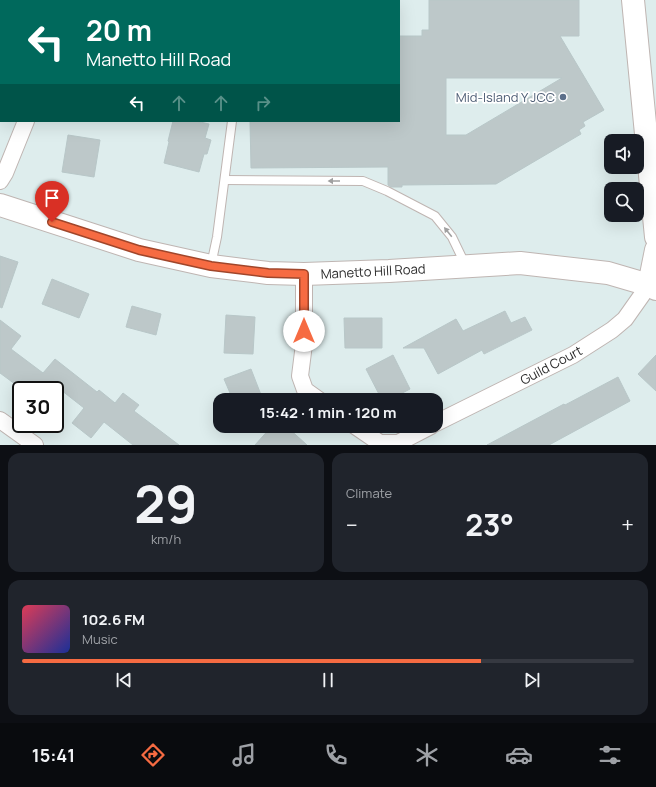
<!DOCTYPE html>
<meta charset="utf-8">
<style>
body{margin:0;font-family:Manrope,sans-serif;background:#20242c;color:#f1f3f6;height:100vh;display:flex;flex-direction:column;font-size:15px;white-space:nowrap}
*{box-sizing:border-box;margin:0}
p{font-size:13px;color:#9ea1a6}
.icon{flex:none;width:22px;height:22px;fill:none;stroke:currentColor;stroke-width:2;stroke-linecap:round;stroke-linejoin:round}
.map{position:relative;height:445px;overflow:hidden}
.drawer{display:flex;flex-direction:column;gap:8px;padding:8px;background:#0d0f14;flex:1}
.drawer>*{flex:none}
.top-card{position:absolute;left:0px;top:0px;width:400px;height:122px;box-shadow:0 4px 16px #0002;background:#00695c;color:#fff;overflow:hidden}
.buttons{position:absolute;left:604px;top:134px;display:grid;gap:8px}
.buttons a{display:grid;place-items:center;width:40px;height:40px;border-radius:8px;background:#171b24;box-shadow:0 4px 16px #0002;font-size:20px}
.speed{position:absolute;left:12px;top:381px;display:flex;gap:8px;font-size:20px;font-weight:700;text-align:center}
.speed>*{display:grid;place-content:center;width:52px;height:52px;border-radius:50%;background:#171b24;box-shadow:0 4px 16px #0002;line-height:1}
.speed .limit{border:2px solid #111;border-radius:6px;background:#fff;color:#111}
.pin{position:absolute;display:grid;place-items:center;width:34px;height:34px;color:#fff;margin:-41px -17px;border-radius:50% 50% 50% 0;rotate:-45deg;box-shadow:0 0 4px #0007}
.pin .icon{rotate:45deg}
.me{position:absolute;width:44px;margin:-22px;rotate:0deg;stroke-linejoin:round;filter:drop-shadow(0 0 3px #0008)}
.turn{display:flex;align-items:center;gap:14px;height:84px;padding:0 20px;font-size:18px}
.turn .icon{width:52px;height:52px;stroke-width:2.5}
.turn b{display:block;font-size:28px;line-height:34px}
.lanes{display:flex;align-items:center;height:38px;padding:0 20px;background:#0003;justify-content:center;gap:20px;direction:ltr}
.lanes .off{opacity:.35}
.big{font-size:30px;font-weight:700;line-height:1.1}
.drawer .card{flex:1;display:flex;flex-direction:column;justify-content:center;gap:6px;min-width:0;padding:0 14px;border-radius:12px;background:#20242c}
.drawer .dial{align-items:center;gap:0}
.dial b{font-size:52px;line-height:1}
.song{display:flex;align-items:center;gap:12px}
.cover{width:48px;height:48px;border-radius:6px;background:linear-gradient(135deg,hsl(350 70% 55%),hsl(230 70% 35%))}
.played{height:4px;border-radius:2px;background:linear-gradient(90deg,#f66b42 75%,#363941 75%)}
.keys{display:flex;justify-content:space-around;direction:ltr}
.heat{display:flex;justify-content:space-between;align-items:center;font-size:22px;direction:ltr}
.drawer .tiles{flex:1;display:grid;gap:8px;grid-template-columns:1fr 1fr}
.card:last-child{grid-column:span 2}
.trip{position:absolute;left:213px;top:393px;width:230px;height:40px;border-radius:12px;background:#171b24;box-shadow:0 4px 16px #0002;font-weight:700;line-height:40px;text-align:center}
.tabs{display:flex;height:64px;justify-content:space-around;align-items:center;background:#090b0e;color:#9ea1a6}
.tabs .icon{width:28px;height:28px}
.tabs .active{color:#f66b42}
.tabs b{font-size:18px;color:#f1f3f6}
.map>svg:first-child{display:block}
.building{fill:#bdc8c9;stroke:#b8c7c8;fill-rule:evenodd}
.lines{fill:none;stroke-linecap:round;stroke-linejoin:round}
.service-casing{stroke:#bfb5b2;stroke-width:10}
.minor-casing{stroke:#bfb5b2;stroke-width:18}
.secondary-casing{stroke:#bfb5b2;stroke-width:24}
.service{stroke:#fff;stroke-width:8}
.minor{stroke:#fff;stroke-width:16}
.secondary{stroke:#fff;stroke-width:22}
.oneway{fill:#a0a0a0}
.route-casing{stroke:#a0462b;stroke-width:10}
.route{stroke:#f66b42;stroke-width:7}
.service-dot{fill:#5c6f8a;stroke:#fff;stroke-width:1.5}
.labels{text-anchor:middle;stroke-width:3.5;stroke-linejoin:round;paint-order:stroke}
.service-label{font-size:13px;fill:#4e5e75;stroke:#fff;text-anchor:end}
.street-label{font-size:13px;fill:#2c2c2c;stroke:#fff}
</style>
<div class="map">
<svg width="656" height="445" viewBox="0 0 656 445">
<rect width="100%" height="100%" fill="#deeded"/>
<g class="building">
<path d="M429 0H579V36H560L604 110 583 122 585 126 579 130 581 134 496 184 402 185V187H391L388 185V167L251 168 250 121H399V36H422V30H429ZM446 78H562L466 135H446Z"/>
<path d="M173 121H196L209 124 205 138 211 140 207 154H204L199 172 164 163 169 142 168 141Z"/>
<path d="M68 135 100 140 94 177 62 172Z"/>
<path d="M0 256 18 262 2 308 0 307Z"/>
<path d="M52 279 89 294 79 318 42 304Z"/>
<path d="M132 306 161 314 156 335 126 327Z"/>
<path d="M505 311 511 323 525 317 532 330 484 354 482 350 438 374 424 348H403L456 319 463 331Z"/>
<path d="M226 315 255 317 253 354 224 353Z"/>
<path d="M344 318H382V348H345Z"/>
<path d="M0 320 21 336 11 349 43 373 55 359 97 392 99 390 115 403 123 393 139 405 134 411 179 445H133L104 422 91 438 72 423 84 408 61 390H23L0 373Z"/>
<path d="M393 355 410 389 389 400H382L366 369Z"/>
<path d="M656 355V391L638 374Z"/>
<path d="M251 369 263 400H233L224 379Z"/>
<path d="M618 377 630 401 549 445H487L564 404 565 405Z"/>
<path d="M272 426H286L307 445H255Z"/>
</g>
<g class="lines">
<defs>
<g id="service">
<path d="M194 1 195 0"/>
<path d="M247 1 248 0"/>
<path d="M299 1V0"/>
<path d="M356 1V0"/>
<path d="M225 180 363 181 387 191 435 216 452 237 466 266"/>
<path d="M211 265 217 237 232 121"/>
</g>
<g id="minor">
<path d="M37 0V1"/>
<path d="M0 181 5 173 26 121"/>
<path d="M304 274V344L300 376 305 390 319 400"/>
<path d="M0 420 35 445"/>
<path d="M436 423 573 355 612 330 625 319 649 285"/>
<path d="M355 426 380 443H398L431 426"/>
</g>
<g id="secondary">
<path d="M633 0 656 237"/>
<path d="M0 205 139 250 211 266 268 273 304 274 389 271 520 263 608 273 649 285 656 289"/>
<path d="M649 285 656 250"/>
</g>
</defs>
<use href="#service" class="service-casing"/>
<use href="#minor" class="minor-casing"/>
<use href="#secondary" class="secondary-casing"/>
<use href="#service" class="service"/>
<use href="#minor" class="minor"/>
<use href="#secondary" class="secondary"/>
</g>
<defs><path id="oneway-solid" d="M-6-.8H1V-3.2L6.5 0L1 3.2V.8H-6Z"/></defs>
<g class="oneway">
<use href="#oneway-solid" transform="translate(334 181) rotate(-180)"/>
<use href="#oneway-solid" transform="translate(448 232) rotate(-129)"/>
</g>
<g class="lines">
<defs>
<path id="route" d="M52 222 139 250 211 266 268 273 304 274V331"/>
</defs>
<use href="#route" class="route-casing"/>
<use href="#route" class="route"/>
</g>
<circle class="service-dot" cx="563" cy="97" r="4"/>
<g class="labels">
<g class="service-label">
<text x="555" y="102">Mid-Island Y JCC</text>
</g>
<g class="street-label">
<text transform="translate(373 271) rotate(-3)" y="5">Manetto Hill Road</text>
<text transform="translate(551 365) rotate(-28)" y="5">Guild Court</text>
</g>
</g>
</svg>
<div class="buttons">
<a><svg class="icon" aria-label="sound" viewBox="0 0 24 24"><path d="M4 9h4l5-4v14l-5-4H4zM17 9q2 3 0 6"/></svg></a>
<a><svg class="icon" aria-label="search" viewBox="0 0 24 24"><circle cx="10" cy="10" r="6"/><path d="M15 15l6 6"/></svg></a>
</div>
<div class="speed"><div class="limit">30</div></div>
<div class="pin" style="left:52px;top:222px;background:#d93025"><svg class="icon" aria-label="arrive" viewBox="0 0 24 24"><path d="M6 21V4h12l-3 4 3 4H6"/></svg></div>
<svg class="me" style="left:304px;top:331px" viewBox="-20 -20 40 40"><circle r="19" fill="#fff"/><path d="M0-13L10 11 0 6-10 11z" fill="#f66b42"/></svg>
<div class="trip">15:42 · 1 min · 120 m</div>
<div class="top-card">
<div class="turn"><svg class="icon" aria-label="left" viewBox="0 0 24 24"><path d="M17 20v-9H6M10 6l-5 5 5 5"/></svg><div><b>20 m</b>Manetto Hill Road</div></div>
<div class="lanes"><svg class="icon" aria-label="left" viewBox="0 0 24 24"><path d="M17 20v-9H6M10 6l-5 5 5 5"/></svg><svg class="icon off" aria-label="ahead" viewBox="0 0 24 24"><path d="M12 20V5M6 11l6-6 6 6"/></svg><svg class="icon off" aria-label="ahead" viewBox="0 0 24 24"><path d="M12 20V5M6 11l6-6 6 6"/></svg><svg class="icon off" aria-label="right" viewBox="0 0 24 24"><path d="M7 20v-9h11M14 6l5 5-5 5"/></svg></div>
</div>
</div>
<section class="drawer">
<div class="tiles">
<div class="card dial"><b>29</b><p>km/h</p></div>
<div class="card"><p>Climate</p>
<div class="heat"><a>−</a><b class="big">23°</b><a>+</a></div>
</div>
<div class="card">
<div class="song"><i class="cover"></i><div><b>102.6 FM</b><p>Music</p></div></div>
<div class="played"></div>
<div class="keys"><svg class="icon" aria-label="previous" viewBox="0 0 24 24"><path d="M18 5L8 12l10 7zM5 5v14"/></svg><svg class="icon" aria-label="pause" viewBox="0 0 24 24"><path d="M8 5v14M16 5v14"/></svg><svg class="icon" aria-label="next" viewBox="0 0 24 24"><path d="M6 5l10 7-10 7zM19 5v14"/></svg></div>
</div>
</div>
</section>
<nav class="tabs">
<b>15:41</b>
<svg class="icon active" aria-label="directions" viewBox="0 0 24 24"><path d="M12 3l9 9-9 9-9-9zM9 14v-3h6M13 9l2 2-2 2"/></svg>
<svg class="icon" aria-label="music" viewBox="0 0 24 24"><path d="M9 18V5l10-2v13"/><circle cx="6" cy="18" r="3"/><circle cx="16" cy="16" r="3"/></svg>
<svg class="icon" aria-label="phone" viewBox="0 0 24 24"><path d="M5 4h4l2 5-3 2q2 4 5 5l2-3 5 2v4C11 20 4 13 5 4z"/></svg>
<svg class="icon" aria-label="climate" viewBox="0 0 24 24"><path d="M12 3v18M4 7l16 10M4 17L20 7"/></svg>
<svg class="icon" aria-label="car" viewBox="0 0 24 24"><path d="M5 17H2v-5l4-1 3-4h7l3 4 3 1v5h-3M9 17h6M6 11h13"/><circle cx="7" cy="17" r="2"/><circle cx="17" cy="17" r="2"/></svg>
<svg class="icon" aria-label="filters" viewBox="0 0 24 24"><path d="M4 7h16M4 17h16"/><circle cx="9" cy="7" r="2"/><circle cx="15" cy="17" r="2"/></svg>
</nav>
